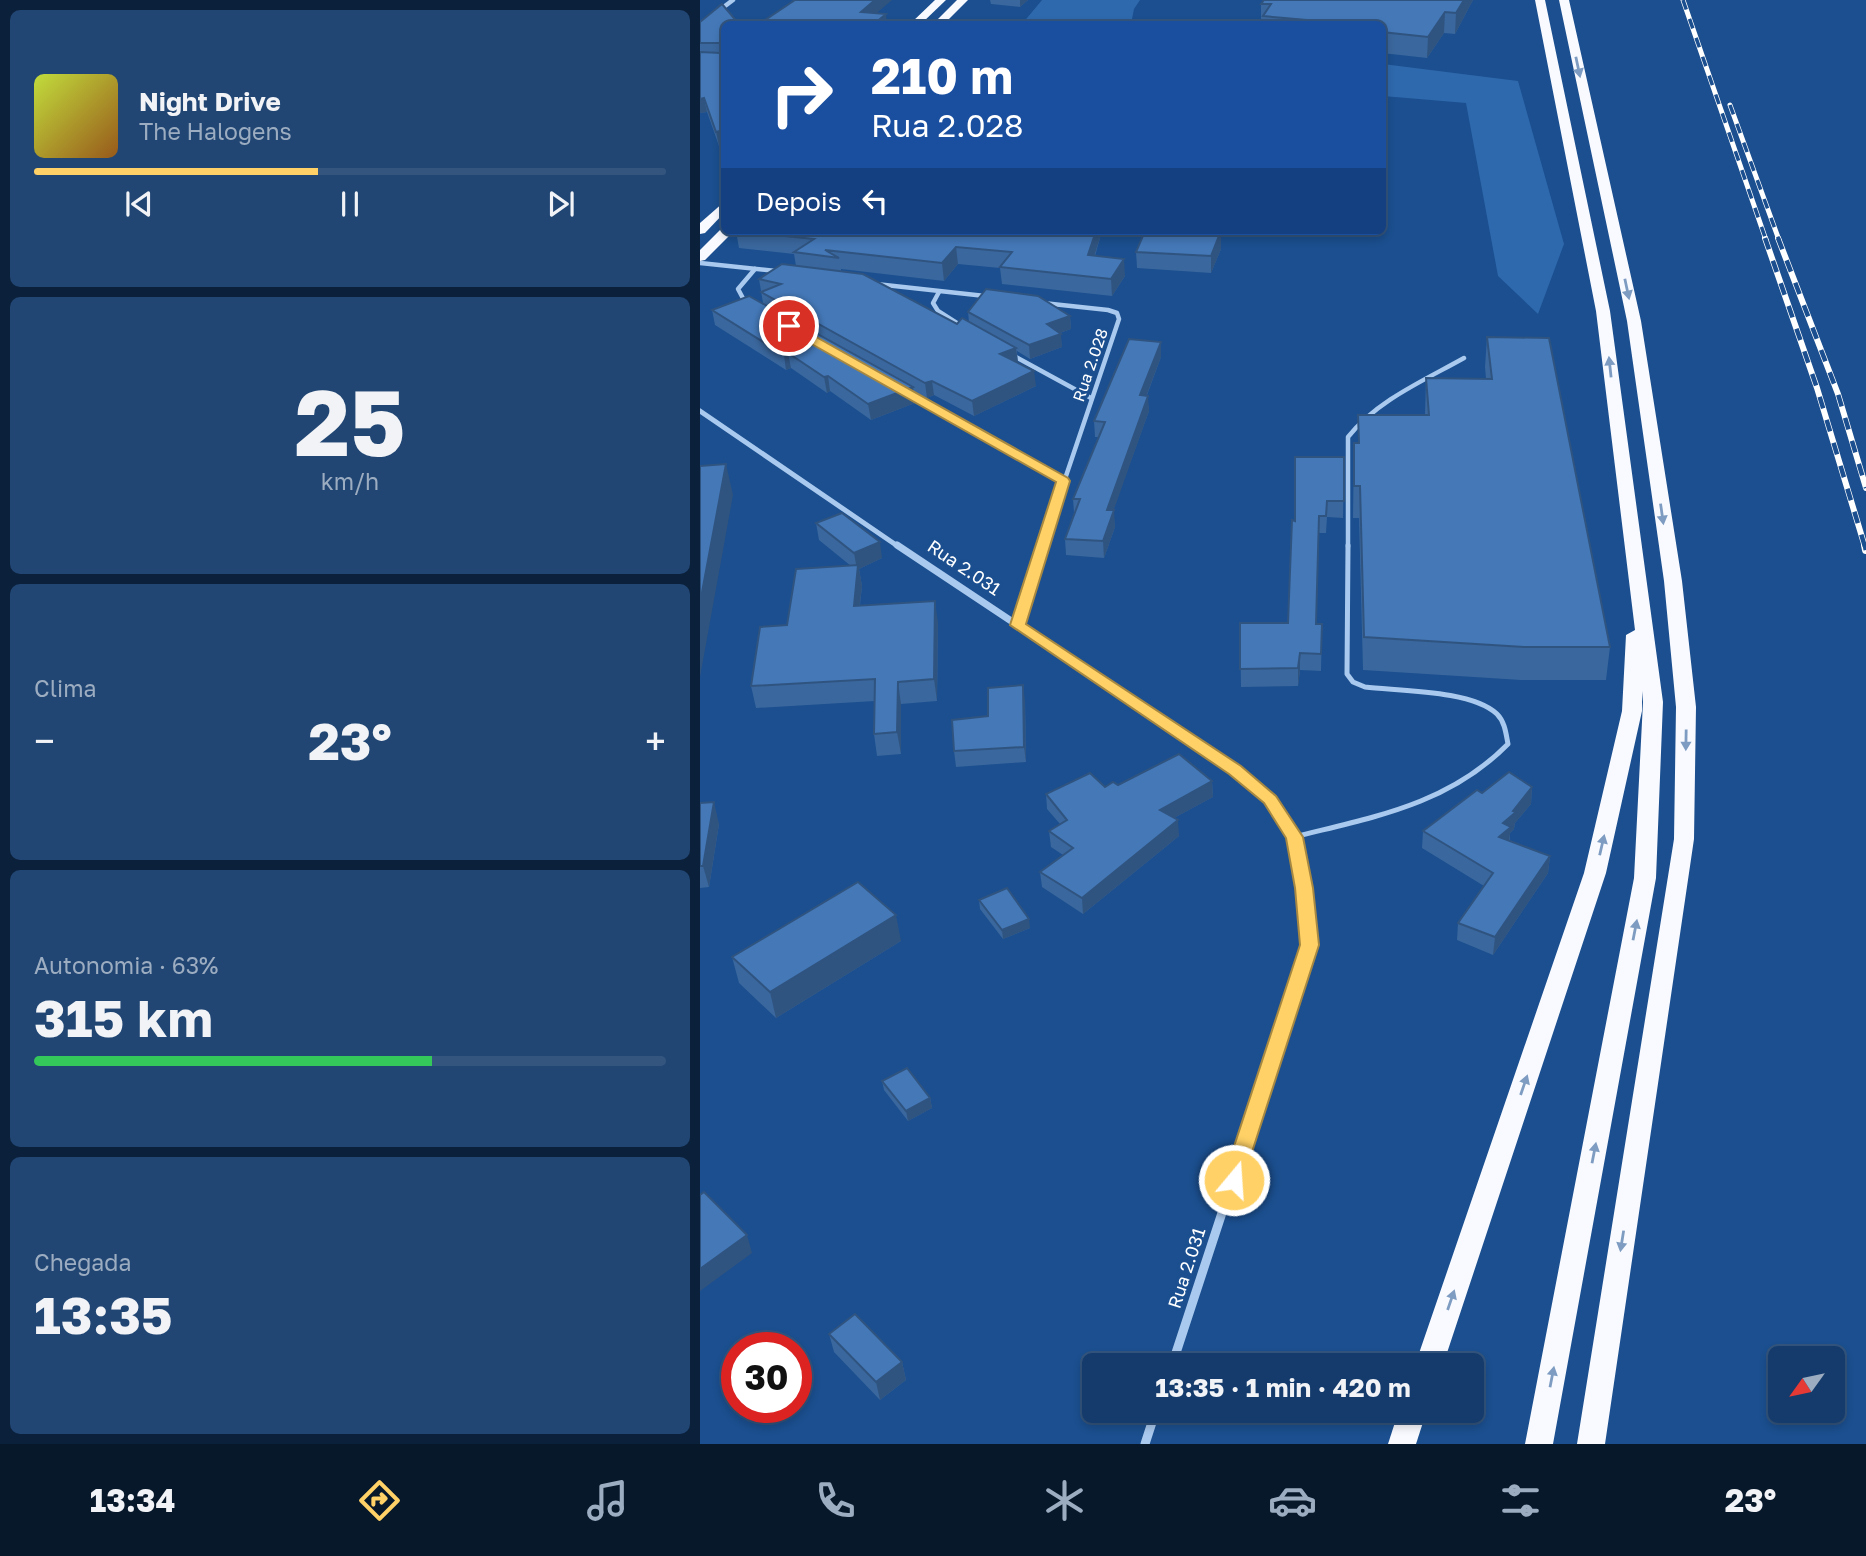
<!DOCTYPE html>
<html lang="pt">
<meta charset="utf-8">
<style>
body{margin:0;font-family:"Golos Text",sans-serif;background:#214673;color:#f1f3f6;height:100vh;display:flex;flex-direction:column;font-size:26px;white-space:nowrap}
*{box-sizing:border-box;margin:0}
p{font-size:23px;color:#9dadc1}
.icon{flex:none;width:38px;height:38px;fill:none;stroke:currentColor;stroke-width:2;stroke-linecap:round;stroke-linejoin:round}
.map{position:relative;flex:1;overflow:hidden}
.side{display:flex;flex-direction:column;gap:10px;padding:10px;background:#0b203b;width:700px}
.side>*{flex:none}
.banner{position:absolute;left:21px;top:21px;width:665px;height:214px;border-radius:10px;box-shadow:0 4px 10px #0003,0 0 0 2px #33557e;background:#1a4fa0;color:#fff;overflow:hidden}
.needle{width:46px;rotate:237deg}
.controls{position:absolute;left:1068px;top:1346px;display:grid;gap:14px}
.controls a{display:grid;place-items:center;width:77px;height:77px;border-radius:10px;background:#143b6b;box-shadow:0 4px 10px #0003,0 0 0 2px #33557e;font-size:35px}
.speed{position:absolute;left:21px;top:1332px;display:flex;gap:14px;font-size:35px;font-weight:700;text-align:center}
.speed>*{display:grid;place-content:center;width:91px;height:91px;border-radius:50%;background:#143b6b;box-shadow:0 4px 10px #0003,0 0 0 2px #33557e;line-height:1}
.speed .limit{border:10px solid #d22;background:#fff;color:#111}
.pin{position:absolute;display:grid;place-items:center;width:60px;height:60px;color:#fff;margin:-30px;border:4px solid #fff;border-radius:50%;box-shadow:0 2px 7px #0007}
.me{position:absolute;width:77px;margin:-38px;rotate:18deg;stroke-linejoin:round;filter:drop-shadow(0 0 5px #0008)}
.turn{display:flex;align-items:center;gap:24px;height:147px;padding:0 35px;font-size:32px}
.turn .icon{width:91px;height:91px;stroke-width:2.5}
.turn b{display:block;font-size:49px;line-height:60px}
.then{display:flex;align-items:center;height:66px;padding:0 35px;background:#0003;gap:14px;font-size:26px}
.big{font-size:52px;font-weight:700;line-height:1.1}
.side .widget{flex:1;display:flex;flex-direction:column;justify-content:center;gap:10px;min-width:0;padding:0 24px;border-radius:10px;background:#214673}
.side .dial{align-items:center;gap:0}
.dial b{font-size:91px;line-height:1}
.song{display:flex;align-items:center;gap:21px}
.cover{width:84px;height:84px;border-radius:10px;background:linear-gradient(135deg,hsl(70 70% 55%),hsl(30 70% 35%))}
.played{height:7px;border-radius:4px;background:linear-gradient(90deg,#ffd166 45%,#33557e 45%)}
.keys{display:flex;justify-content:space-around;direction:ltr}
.heat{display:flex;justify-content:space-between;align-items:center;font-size:38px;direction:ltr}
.charge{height:10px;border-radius:5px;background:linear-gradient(90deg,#34c759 63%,#33557e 0)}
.trip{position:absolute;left:382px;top:1353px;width:402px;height:70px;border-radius:10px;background:#143b6b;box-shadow:0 4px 10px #0003,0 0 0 2px #33557e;font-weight:700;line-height:70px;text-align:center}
.tabs{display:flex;height:112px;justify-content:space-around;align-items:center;background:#08182b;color:#9dadc1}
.tabs .icon{width:49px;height:49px}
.tabs .current{color:#ffd166}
.tabs b{font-size:32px;color:#f1f3f6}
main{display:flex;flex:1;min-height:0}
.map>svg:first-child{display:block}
.green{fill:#2e69ad}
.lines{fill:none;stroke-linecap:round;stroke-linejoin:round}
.service-far1{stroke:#a9c9ee;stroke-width:4.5}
.service{stroke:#a9c9ee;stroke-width:5}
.minor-far3{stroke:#a9c9ee;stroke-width:4.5}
.minor-far2{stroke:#a9c9ee;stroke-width:5}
.minor-far1{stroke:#a9c9ee;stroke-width:7}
.minor{stroke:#a9c9ee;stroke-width:9}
.trunk{fill:#f8faff;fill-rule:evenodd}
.rail-far2-casing{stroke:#fff;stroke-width:5}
.rail-far1-casing{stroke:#fff;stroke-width:6}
.rail-casing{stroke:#fff;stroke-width:8}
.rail-far2{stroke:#1b4f8f;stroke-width:3.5;stroke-dasharray:10;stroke-linecap:butt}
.rail-far1{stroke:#1b4f8f;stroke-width:4.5;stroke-dasharray:12;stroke-linecap:butt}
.rail{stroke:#1b4f8f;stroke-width:5;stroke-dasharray:16;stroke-linecap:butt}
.wall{fill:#3a679d}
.shaded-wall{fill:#305480}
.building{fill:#4478b7;stroke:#305480;stroke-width:2}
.oneway{fill:#7e9cc1}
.route{fill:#ffd166;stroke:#a68842;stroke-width:2}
.labels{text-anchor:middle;stroke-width:6;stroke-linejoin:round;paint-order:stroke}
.far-street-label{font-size:16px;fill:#fff;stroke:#1b4f8f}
.street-label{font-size:18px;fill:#fff;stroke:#1b4f8f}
</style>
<main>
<section class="side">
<div class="widget">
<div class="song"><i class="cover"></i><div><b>Night Drive</b><p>The Halogens</p></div></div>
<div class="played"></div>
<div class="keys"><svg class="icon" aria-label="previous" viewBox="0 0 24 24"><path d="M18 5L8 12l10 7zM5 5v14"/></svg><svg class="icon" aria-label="pause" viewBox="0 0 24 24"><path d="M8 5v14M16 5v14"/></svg><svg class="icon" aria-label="next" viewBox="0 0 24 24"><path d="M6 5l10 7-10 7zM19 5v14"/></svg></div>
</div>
<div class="widget dial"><b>25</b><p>km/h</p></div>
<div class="widget"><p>Clima</p>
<div class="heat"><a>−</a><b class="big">23°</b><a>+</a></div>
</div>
<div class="widget"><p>Autonomia · 63%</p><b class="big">315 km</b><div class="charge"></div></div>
<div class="widget"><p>Chegada</p><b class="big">13:35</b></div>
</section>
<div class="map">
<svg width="1166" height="1444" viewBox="0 0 1166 1444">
<rect width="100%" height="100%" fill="#1b4f8f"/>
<g class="green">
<path d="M342 0H440L434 9 431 24H322Z"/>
<path d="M683 64 818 81 864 244 838 314 798 276 766 103 683 96Z"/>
</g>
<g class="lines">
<g class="service-far1">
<path d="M0 263 76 271"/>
<path d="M176 284 285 296"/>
<path d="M239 292 233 303 238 311 263 327"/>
<path d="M45 302 38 289 55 269"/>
<path d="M314 356 391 398"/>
<path d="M209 395 363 480"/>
<path d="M342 547 419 319 417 313 408 310 343 303"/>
<path d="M648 547V437C678 400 723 381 764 358"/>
</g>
<g class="service">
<path d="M318 625 343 545"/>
<path d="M594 837C673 817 748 805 808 744 806 734 805 722 797 714 772 690 699 691 665 687L653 682 647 674 648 545"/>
</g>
<path class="minor-far3" d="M17 12 33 0"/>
<path class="minor-far2" d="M0 411 199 547"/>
<path class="minor-far1" d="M197 545 535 770 570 800 594 837 604 888 610 940"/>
<g class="minor">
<path d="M472 1365 610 945 609 939"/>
<path d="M445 1444 456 1410"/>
</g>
<g class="trunk">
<path d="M235 0H246L221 24H210Z"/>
<path d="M257 0H268L244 24H233Z"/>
<path d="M835 0H845L910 311 963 702 956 878 853 1444H825L934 878 943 702 942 691V711L906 873 743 1365H715L884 873 922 711 926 635 935 630 896 311Z"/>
<path d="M859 0H869L941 321 982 581 996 707 994 839 905 1444H877L974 839 976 707 964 581 927 321Z"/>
<path d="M24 202V213L5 233 0 234V223Z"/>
<path d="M22 228 24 231H34L5 260 0 261V250Z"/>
<path d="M699 1410H727L716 1444H688Z"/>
</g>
<defs>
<g id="rail-far2">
<path d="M983 0 1066 240"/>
<path d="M1030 105 1079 240"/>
</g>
<g id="rail-far1">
<path d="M1065 238 1117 388 1165 547"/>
<path d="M1078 238 1138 394 1166 488"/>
</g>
<path id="rail" d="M1165 545 1166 550"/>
</defs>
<use href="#rail-far2" class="rail-far2-casing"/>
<use href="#rail-far1" class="rail-far1-casing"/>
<use href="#rail" class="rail-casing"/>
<use href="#rail-far2" class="rail-far2"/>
<use href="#rail-far1" class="rail-far1"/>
<use href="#rail" class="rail"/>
</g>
<g class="wall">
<path d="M290 0H328L320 7 291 4Z"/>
<path d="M564 0H773L755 34 744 33 727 58 682 53V24H561V4Z"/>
<path d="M0 22 24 24V146H19L7 112 0 113Z"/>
<path d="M36 231 400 238 395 256 425 276 412 296 302 284 300 268 258 264 244 281 141 269V271L257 324 269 322 268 312 370 316 371 329 360 333 362 347 330 359 317 351 318 363 336 386 274 416 234 395 227 398 214 391 215 403 171 420 130 391 127 393 91 368 86 370 15 325 12 310 63 303 59 279 96 266 94 254 39 248Z"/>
<path d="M521 238V249L511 273 437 268 436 252Z"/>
<path d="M787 337 910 647 906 680H821L663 670 659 518H653L654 443H658V415H725L726 378 786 379 785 367Z"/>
<path d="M461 357 447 395 449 411 413 510 415 527 404 558 366 555 365 539 374 513 373 499 399 437H395L394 421Z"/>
<path d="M644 457 643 518 627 517 626 533H619L616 624H622L621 671 600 670 598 686 541 687 540 623H588L594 521Z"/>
<path d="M116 523 182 558 159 569 162 586 160 605 238 622 237 701 201 704V754L177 756 174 734 175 701 56 708 51 686 87 625 151 566 119 540Z"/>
<path d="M325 701 326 762 256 767 254 751 288 716Z"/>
<path d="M512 781 513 797 474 818 479 836 383 914 342 887 340 872 363 855 351 847 349 831 360 824 347 809 346 794 418 785Z"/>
<path d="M832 787 831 804 815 823 814 829 810 833V841L850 856 848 873 793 955 757 940 758 923 784 886 722 848 723 831 782 793Z"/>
<path d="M0 803 19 824 9 887 0 888Z"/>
<path d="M279 900 330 928 303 939 280 909Z"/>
<path d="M201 941 76 1018 39 983 32 957Z"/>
<path d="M182 1081 230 1098 232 1108 208 1121 184 1090Z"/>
<path d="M129 1334 202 1362 206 1380 180 1400 134 1352Z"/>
</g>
<g class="shaded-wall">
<path d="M175 0H192L164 24 161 12Z"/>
<path d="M320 0H328L320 7Z"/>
<path d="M764 0H773L755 34 756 13Z"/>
<path d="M745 12 744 33 727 58 728 37Z"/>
<path d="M186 14 187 24H174Z"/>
<path d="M4 98 7 112 0 113V99Z"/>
<path d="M24 130V146H19L16 132Z"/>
<path d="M396 231H400V238L389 272 388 255Z"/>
<path d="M517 231H523L521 238V249L511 273V256Z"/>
<path d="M256 247 258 264 244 281 242 263Z"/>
<path d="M424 259 425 276 412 296 411 279Z"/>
<path d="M370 316 371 329 348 337 347 324Z"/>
<path d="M361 334 362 347 330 359 329 345Z"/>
<path d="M461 342V357L441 410 440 395Z"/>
<path d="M316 348 318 363 300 354Z"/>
<path d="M88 353 91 368 86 370 84 355Z"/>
<path d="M334 371 336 386 274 416 272 401Z"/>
<path d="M128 376 130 391 127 393 124 377Z"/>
<path d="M232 381 234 395 227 398 225 383Z"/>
<path d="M213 387 215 403 171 420 168 404Z"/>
<path d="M448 396 449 411 408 526 407 510Z"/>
<path d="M26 464 33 495 0 677V603Z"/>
<path d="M414 510 415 527 404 558 403 541Z"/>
<path d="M180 542 182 558 159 569 162 586 157 627 154 606 157 570 154 553Z"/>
<path d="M235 601 238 622 237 701 234 679Z"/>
<path d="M600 653V670L598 686V668Z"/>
<path d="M198 682 201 704V754L197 732Z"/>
<path d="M323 685 325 701 326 762 324 747Z"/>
<path d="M512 781 513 797 461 825 460 810Z"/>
<path d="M832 787 831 804 815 823 814 829 810 833 809 844 799 837 803 823Z"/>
<path d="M14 802 19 824 9 887 3 866Z"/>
<path d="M478 820 479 836 383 914 382 898Z"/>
<path d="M850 856 848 873 793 955 795 937Z"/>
<path d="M196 915 201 941 76 1018 70 992Z"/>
<path d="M329 919 330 928 303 939 302 930Z"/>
<path d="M230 1098 232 1108 208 1121 206 1111Z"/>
<path d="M47 1235 52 1253 0 1291V1269Z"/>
<path d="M202 1362 206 1380 180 1400 176 1382Z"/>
</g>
<g class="building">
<path d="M95 0H175L161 12 186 14 174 24H59Z"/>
<path d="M564 0H764L756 13 745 12 728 37 682 32V24H652L563 16 571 4H561Z"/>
<path d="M22 4 39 24H24V47L22 43H0V22Z"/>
<path d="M24 50V130L16 132 4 98 0 99V52L21 53Z"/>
<path d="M36 231H396L388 255 424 259 411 279 300 267 312 252 256 247 242 263 125 250 139 258 94 252 114 239Z"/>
<path d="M445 231H517L516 232 520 233 511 256 436 252Z"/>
<path d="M82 264 163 274 257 324 262 318 316 348 300 354 334 371 272 401 232 381 225 383 61 292 81 284 59 279Z"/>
<path d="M286 289 338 296 370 316 347 324 361 334 329 345 268 312Z"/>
<path d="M49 296 213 387 168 404 128 376 124 377 88 353 84 355 12 310Z"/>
<path d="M787 337 849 338 910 647H824L664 637 660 486H654V443H659L658 415H729L726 378 792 379Z"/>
<path d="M429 339 461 342 440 395 448 396 407 510H414L403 541 365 539 380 499H373L405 422 394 421Z"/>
<path d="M595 457H644V501H627L626 516H619L616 624H622L621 654 600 653 598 668 540 669V623H588L592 520 595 521Z"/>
<path d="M26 464 0 603V466Z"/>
<path d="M142 513 180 542 154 553 116 523Z"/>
<path d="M158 565 154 606 235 601 234 679 198 682 197 732 174 734 175 679 51 686 60 627 87 625 96 569Z"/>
<path d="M323 685 324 747 254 751 252 720 288 716V688Z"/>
<path d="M479 754 512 781 460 810 478 820 382 898 340 872 373 848 349 831 367 820 346 794 390 773 405 787 413 782 418 785Z"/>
<path d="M809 772 832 787 813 811 816 812 803 823 811 827 799 837 850 856 795 937 758 923 793 873 723 831 777 790 782 793Z"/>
<path d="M14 802 3 866H0V803Z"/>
<path d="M158 882 196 915 70 992 32 957Z"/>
<path d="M307 888 329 919 302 930 279 900Z"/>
<path d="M207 1068 230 1098 206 1111 182 1081Z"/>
<path d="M4 1192 47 1235 0 1269V1195Z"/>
<path d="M155 1314 202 1362 176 1382 129 1334Z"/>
</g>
<defs><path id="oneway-solid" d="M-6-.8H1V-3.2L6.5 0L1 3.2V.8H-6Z" transform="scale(1.75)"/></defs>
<g class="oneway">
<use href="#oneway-solid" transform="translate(878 67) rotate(78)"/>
<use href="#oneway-solid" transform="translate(927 289) rotate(78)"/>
<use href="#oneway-solid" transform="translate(910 367) rotate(-96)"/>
<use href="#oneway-solid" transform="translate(962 514) rotate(82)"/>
<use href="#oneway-solid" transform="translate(986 740) rotate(91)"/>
<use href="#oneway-solid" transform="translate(902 845) rotate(-77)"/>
<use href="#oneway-solid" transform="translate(935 930) rotate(-79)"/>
<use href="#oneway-solid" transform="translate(824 1085) rotate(-71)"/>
<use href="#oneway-solid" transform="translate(894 1153) rotate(-79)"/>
<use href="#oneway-solid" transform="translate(922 1241) rotate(99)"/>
<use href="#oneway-solid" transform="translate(751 1300) rotate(-71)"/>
<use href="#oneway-solid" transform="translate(852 1377) rotate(-79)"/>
</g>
<path class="route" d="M85 324H93L368 478 370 481 326 624 541 766 576 796 603 837 613 888 619 945 541 1186 534 1189 526 1186 523 1180 600 945 595 888 586 838 564 803 529 774 310 625 356 482 85 329Z"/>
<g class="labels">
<g class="far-street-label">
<text transform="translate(390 365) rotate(-71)" y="6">Rua 2.028</text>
</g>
<g class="street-label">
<text transform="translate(264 568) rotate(34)" y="6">Rua 2.031</text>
<text transform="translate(487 1268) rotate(-72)" y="6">Rua 2.031</text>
</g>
</g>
</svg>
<div class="controls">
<a><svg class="needle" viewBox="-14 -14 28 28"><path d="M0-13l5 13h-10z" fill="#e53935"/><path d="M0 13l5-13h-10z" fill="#9dadc1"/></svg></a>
</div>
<div class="speed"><div class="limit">30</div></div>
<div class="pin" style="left:89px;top:326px;background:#d93025"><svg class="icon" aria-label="arrive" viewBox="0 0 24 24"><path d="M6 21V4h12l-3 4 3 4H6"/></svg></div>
<svg class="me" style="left:534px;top:1180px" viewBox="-20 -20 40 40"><circle r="17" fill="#ffd166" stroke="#fff" stroke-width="3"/><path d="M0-11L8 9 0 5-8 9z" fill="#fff"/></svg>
<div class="trip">13:35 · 1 min · 420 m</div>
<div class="banner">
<div class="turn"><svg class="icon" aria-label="right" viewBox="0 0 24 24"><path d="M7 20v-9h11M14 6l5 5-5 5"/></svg><div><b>210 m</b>Rua 2.028</div></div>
<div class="then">Depois<svg class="icon" aria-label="left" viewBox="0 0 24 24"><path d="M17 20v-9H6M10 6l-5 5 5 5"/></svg></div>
</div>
</div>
</main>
<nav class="tabs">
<b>13:34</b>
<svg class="icon current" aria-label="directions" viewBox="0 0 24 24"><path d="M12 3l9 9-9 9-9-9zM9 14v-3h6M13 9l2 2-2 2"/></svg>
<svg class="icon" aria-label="music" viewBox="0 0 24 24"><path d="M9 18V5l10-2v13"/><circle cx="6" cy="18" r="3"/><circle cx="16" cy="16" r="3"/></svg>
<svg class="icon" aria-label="phone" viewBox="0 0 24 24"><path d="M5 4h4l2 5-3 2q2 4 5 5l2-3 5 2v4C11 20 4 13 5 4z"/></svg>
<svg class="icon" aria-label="climate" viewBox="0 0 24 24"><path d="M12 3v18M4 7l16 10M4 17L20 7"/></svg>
<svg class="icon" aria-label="car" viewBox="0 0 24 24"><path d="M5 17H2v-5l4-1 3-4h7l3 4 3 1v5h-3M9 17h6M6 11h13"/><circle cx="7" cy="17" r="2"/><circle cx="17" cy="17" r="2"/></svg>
<svg class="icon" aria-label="filters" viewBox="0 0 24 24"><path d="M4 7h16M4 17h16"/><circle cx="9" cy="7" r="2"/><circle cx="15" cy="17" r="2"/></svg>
<b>23°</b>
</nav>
